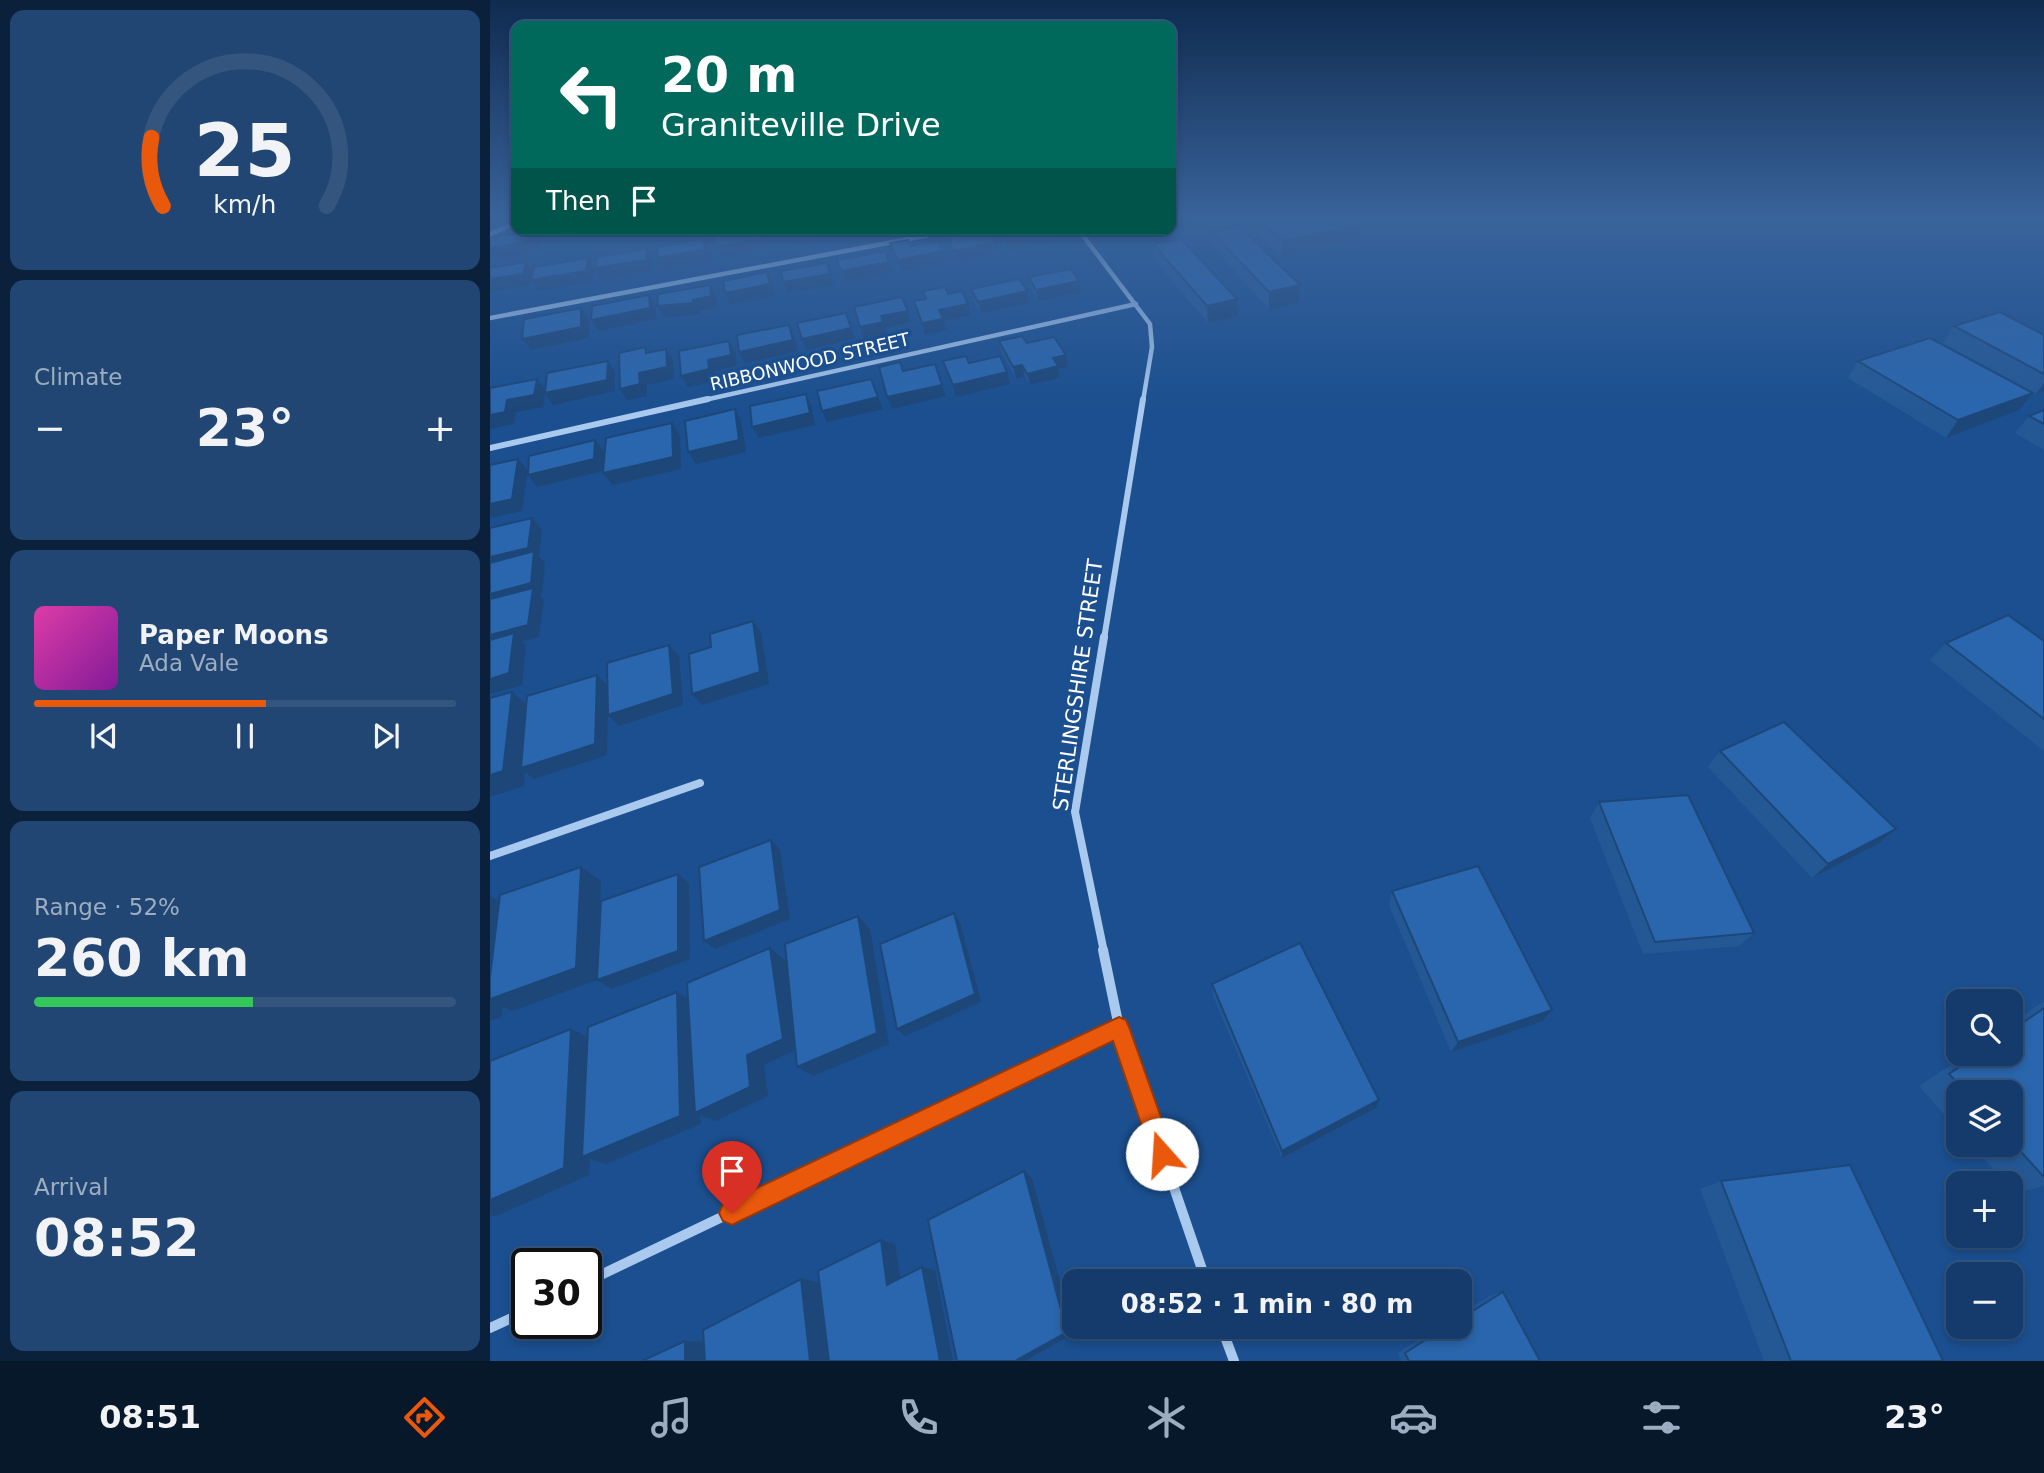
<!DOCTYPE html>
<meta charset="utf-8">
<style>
body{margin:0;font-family:"DejaVu Sans",sans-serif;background:#214673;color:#f1f3f6;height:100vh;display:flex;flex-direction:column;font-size:26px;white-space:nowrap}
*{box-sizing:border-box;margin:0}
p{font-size:23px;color:#9dadc1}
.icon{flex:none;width:38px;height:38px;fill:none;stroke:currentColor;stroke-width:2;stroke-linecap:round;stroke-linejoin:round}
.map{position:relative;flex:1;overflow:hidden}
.details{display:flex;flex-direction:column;gap:10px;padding:10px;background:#0b203b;width:490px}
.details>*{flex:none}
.banner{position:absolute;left:21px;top:21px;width:665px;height:214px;border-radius:14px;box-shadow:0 4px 10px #0003,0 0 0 2px #33557e;background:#00695c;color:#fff;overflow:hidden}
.buttons{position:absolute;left:1456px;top:989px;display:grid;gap:14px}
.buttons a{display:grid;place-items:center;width:77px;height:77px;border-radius:14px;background:#143b6b;box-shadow:0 4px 10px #0003,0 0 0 2px #33557e;font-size:35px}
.speed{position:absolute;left:21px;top:1248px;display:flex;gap:14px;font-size:35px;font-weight:700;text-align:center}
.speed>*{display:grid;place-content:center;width:91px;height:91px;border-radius:50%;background:#143b6b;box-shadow:0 4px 10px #0003,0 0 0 2px #33557e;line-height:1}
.speed .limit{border:4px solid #111;border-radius:10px;background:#fff;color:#111}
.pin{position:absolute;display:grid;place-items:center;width:60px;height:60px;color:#fff;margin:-72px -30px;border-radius:50% 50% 50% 0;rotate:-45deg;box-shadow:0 0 7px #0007}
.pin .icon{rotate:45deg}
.me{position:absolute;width:77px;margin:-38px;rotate:341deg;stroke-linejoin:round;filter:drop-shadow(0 0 5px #0008)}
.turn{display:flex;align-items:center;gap:24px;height:147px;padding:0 35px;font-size:32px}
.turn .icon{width:91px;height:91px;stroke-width:2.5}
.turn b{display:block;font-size:49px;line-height:60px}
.then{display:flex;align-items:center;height:66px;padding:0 35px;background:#0003;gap:14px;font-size:26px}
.big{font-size:52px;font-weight:700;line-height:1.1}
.details .widget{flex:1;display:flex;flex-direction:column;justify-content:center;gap:10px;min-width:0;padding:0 24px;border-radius:14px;background:#214673}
.details .dial{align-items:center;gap:0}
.dial svg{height:182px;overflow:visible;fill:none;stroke:#33557e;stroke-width:7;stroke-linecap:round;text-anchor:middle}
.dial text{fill:#f1f3f6;stroke:none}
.song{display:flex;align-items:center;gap:21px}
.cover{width:84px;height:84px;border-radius:10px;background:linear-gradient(135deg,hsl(320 70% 55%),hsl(290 70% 35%))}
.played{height:7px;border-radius:4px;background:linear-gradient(90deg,#ea580c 55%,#33557e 55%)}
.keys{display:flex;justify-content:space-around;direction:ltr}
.heat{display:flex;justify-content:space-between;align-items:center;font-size:38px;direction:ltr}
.charge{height:10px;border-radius:5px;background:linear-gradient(90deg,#34c759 52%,#33557e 0)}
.trip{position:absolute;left:572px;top:1269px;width:410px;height:70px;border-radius:14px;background:#143b6b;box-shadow:0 4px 10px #0003,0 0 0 2px #33557e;font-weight:700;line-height:70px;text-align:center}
.menu{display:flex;height:112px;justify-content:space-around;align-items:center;background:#08182b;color:#9dadc1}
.menu .icon{width:49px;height:49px}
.menu .current{color:#ea580c}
.menu b{font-size:32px;color:#f1f3f6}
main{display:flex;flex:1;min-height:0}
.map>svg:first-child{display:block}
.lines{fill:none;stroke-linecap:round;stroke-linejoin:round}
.minor-far3{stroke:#a9c9ee;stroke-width:4.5}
.minor-far2{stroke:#a9c9ee;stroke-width:6}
.minor-far1{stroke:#a9c9ee;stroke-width:8}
.minor{stroke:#a9c9ee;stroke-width:10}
.wall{fill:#245895}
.shaded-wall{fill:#1d4779}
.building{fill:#2a66ad;stroke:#1d4779;stroke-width:2}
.route{fill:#ea580c;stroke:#983908;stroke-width:2}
.labels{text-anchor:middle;stroke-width:7;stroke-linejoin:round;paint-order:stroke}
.far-street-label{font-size:18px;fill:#fff;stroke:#1b4f8f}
.street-label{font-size:21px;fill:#fff;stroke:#1b4f8f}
</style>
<main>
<section class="details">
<div class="widget dial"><svg viewBox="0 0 100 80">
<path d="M14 69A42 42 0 1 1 86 69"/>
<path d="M14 69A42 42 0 0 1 9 39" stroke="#ea580c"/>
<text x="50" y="56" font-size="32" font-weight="700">25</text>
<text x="50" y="72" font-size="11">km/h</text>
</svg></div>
<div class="widget"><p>Climate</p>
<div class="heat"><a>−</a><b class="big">23°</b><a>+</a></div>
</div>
<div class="widget">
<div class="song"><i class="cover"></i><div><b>Paper Moons</b><p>Ada Vale</p></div></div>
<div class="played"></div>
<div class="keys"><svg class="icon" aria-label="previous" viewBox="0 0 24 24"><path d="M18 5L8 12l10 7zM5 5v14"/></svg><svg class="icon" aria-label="pause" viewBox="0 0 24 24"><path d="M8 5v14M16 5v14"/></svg><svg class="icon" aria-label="next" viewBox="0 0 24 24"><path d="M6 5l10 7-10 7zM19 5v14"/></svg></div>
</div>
<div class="widget"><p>Range · 52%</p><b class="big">260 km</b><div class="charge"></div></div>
<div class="widget"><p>Arrival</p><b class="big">08:52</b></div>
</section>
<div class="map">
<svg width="1554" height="1361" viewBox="0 0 1554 1361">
<rect width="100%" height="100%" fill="#1b4f8f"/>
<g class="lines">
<g class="minor-far3">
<path d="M588 229 660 324 662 347 653 401"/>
<path d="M0 234 26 223"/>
<path d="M0 318 472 229"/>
<path d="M210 401 646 304"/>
</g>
<g class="minor-far2">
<path d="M0 448 218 399"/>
<path d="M614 639 653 399"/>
</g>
<g class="minor-far1">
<path d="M0 856 210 783"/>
<path d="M614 952 585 812 614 637"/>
</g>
<g class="minor">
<path d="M613 950 629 1027 716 1281"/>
<path d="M96 1282 629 1027"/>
<path d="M731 1326 744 1361"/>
<path d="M0 1328 37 1311"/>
</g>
</g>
<g class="wall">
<path d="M771 222 870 240 792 257 771 237Z"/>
<path d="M509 229 558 231 560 242 517 250 511 240Z"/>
<path d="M722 232 809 302 779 309 723 248Z"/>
<path d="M458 239 508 253 467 261 461 250Z"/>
<path d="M400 243 421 246 456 262 412 271Z"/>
<path d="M663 244 748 316 718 323 664 260Z"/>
<path d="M539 277 589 281 591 292 548 301 541 288Z"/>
<path d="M481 289 539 303 491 313 484 301Z"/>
<path d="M1464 326 1554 335V391L1546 394 1453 343Z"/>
<path d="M509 341 537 343 578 367 568 369 570 378 540 385 535 377 526 379 512 353Z"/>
<path d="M1368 361 1529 410 1456 438 1358 378Z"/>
<path d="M1554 410V450L1525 433 1539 416Z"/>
<path d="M1554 641V751L1440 660 1456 643Z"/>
<path d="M1230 751 1406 829 1388 844 1322 878 1218 767Z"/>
<path d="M1109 802 1264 933 1249 946 1153 954 1100 818Z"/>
<path d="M902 891 1062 1010 1053 1021 961 1052 899 905Z"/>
<path d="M722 984 886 1108 792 1158 723 996Z"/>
<path d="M1554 1001V1186L1525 1193 1521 1188V1183H1516L1481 1144H1521V1092H1468V1130L1429 1086 1477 1054H1521V1024Z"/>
<path d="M1231 1181 1453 1361H1274L1210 1189Z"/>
<path d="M1013 1292 1050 1361H911L908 1353 951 1326H970V1315L1001 1295Z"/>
</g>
<g class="shaded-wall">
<path d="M871 224 870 240 792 257 793 241Z"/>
<path d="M64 229H106V234L59 242 53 231Z"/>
<path d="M112 229H134L114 233Z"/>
<path d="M270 229 275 239 277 250 231 258 226 247Z"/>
<path d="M327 229 330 230 332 240 285 248 280 237Z"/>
<path d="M337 229H385V230L341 238Z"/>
<path d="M42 231 49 242 47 252 0 260V248Z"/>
<path d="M558 231 560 242 517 250 514 240Z"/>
<path d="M213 238 219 249 221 260 174 268 168 258Z"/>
<path d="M506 242 508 253 467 261 464 251Z"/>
<path d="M157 249 163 260 162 271 112 279 105 268Z"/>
<path d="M453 251 456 262 412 271 408 260Z"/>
<path d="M98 258 104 269 102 282 49 291 42 281 41 285 0 292V279L36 262 43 273Z"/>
<path d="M399 262 402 273 355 282 351 271Z"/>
<path d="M337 263 344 285 298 293 293 282Z"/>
<path d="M277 272 282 283 285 295 241 304 235 293Z"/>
<path d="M589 281 591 292 548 301 546 290Z"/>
<path d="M220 285 226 296 227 307 209 311 210 314 174 318 167 306 203 300Z"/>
<path d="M810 285 809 302 779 309V292Z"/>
<path d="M537 291 539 303 491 313 488 302Z"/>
<path d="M159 295 166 306V319L109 331 101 320Z"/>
<path d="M747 299 748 316 718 323 717 306Z"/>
<path d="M478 304 481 315 454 321 457 330 435 335 432 323 449 310Z"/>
<path d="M91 308 99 319V338L41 350 32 339Z"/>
<path d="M418 311 421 322 395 328 397 334 374 338 370 327 391 316Z"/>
<path d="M356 313 365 339 317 350 312 339Z"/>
<path d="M299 325 304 336 308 352 255 363 249 352Z"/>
<path d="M239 341 245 352 247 366 224 371 225 381 198 387 191 376 218 360Z"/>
<path d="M176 349 183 360 184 379 157 385V396L137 400 130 389 149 373Z"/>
<path d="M576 355 578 367 568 369 570 378 540 385 537 374 563 358Z"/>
<path d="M118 361 125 372V391L63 405 55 394 53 407 26 412 24 424 0 429V415L17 400 47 379 56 391Z"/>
<path d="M532 365 535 377 526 379 523 367Z"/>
<path d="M517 372 520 384 466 397 463 385Z"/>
<path d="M381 379 393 409 337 422 332 411Z"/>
<path d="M1554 383V391L1546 394Z"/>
<path d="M452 385 456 396 402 409 397 397Z"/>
<path d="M1543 393 1529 410 1456 438 1468 420Z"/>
<path d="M316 394 321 405 325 425 269 438 262 427Z"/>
<path d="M245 409 251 421 256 452 206 464 198 452Z"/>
<path d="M182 423 190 435 191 469 122 485 113 473Z"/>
<path d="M105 440 114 452 113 471 47 487 38 475Z"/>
<path d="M28 459 38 470 32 511 0 518V504Z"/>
<path d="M42 518 52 530 49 556 55 563 52 594 49 595 54 600 49 637 32 641 36 645 32 685 0 694V557Z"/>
<path d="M263 621 271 632 279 684 212 705 202 694Z"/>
<path d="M179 645 189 656 193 705 129 726 118 715Z"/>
<path d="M107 675 118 686 117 755 44 779 35 772 34 786 0 797V775L22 692 41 708Z"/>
<path d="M1406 829 1388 844 1322 878 1338 864Z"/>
<path d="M281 840 290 850 300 919 225 949 214 941Z"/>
<path d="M91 867 111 881 107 980 22 1011 13 1007 12 1017 0 1021V896L22 909Z"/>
<path d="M188 874 199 883 200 959 121 989 107 980Z"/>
<path d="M464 913 470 922 491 1002 415 1036 407 1029Z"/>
<path d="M368 916 380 929 399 1044 323 1076 307 1067Z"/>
<path d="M280 948 296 961 308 1049 274 1065 278 1096 225 1121 210 1115 211 1124 116 1164 100 1159 99 1175 6 1216 0 1215V1200L81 1029 103 1040 187 992 206 1004 257 1055Z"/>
<path d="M1062 1010 1053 1021 961 1052 968 1042Z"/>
<path d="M889 1100 886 1108 792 1158V1151Z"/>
<path d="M534 1171 542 1178 584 1333 535 1361H525Z"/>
<path d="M391 1240 405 1244 412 1288 397 1285Z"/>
<path d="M432 1267 445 1270 463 1361H450Z"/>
<path d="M311 1279 328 1282 338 1361H320Z"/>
<path d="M195 1341 218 1342V1361H195Z"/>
</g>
<g class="building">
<path d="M784 219H865L871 224 793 241 771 222Z"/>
<path d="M750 227 810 285 779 292 722 232Z"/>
<path d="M267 229H270L272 239 226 247 224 237Z"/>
<path d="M279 229H327L280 237Z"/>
<path d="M509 229H557L558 231 514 240Z"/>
<path d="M42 231 40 241 0 248V238Z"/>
<path d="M499 231 506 242 464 251 458 239Z"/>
<path d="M213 238 215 249 168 258 167 247Z"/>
<path d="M691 239 747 299 717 306 663 244Z"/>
<path d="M418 240 421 246 447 241 453 251 408 260 400 243Z"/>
<path d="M157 249 156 260 105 268 107 257Z"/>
<path d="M395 251 399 262 351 271 347 260Z"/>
<path d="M98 258 96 271 41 280 44 267Z"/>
<path d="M36 262 33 274 0 279V268Z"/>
<path d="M337 263 340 274 293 282 291 271Z"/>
<path d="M581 269 589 281 546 290 539 277Z"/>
<path d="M277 272 280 284 235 293 233 281Z"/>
<path d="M529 279 537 291 488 302 481 289Z"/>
<path d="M220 285 221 296 203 300 204 303 167 306 168 294Z"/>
<path d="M455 287 458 294 472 291 478 304 449 310 453 319 432 323 424 301 436 299 433 291Z"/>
<path d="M159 295 160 308 101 320 102 306Z"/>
<path d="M412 297 418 311 391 316 393 322 370 327 364 307Z"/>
<path d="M91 308V327L32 339 34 319Z"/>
<path d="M1510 312 1554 335V374L1464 326Z"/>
<path d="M356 313 361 328 312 339 307 323Z"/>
<path d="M299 325 303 340 249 352 247 335Z"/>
<path d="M532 336 537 343 564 337 576 355 563 358 568 366 537 374 532 365 523 367 509 341Z"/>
<path d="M1440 338 1543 393 1468 420 1368 361Z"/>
<path d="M239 341 241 355 218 360 219 369 191 376 189 351Z"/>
<path d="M155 347 156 353 176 349 177 367 149 373 150 384 130 389 129 353Z"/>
<path d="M476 356 479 363 510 356 517 372 463 385 453 361Z"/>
<path d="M118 361 117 380 55 393 57 373Z"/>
<path d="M410 362 413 371 445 364 452 385 397 397 389 367Z"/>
<path d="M47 379 44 395 17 400 15 412 0 415V388Z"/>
<path d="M381 379 388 397 332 411 327 391Z"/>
<path d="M316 394 320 413 262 427 260 406Z"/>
<path d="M245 409 249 440 198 452 195 421Z"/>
<path d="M1554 410V424L1539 416Z"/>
<path d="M182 423 183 457 113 473 116 438Z"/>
<path d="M105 440 104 459 38 475 39 456Z"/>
<path d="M28 459 22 499 0 504V465Z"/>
<path d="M42 518 38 548 0 557V528Z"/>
<path d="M44 551 41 583 0 594V563Z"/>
<path d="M43 588 38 625 0 635V599Z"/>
<path d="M1518 615 1554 641V719L1456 643Z"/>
<path d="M263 621 270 672 202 694 199 654 221 647 220 634Z"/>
<path d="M24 633 19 673 0 679V640Z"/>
<path d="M179 645 183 694 118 715 117 663Z"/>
<path d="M107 675 105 744 31 768 37 696Z"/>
<path d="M22 692 13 771 0 775V698Z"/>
<path d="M1294 722 1406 829 1338 864 1230 751Z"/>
<path d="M1198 795 1264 933 1165 942 1109 802Z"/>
<path d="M281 840 290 910 214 941 209 867Z"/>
<path d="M988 866 1062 1010 968 1042 902 891Z"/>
<path d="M91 867 86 968 0 999V977L10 895Z"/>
<path d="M188 874V951L107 980 111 901Z"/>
<path d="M464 913 485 994 407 1029 390 944Z"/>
<path d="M368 916 387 1033 307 1067 295 944Z"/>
<path d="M810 943 889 1100 792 1151 722 984Z"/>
<path d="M280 948 293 1039 257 1055 260 1087 205 1113 197 983Z"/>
<path d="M187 992 190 1116 92 1157 98 1027Z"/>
<path d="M1554 1008V1177L1521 1141V1092H1476L1459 1074 1488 1054H1521V1031Z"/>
<path d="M81 1029 74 1168 0 1200V1061Z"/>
<path d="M1360 1165 1453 1361H1301L1231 1181Z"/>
<path d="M534 1171 577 1332 525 1361H467L438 1220Z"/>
<path d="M391 1240 397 1285 432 1267 450 1361H339L328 1271Z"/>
<path d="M311 1279 320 1361H215L213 1330Z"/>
<path d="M1013 1292 1050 1361H919L915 1353 957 1326H970V1319Z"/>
<path d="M195 1341V1361H152Z"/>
</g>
<linearGradient id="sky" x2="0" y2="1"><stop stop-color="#0f2b4f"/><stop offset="0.53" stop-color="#39639b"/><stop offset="1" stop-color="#39639b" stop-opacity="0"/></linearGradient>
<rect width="1554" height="410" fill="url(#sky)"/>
<path class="route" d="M629 1017 636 1020 639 1027 684 1154 680 1162 672 1166 664 1162 623 1041 250 1221 242 1225 233 1221 229 1213 233 1204Z"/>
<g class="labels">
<g class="far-street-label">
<text transform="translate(320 362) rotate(-13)" y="6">RIBBONWOOD STREET</text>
</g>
<g class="street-label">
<text transform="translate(588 685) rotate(-82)" y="7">STERLINGSHIRE STREET</text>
</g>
</g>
</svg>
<div class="buttons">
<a><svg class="icon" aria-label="search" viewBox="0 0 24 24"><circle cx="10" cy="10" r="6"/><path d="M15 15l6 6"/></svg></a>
<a><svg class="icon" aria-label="layers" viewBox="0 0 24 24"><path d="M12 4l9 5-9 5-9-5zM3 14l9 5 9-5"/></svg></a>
<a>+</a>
<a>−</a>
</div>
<div class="speed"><div class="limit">30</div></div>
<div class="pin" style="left:242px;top:1213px;background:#d93025"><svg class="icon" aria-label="arrive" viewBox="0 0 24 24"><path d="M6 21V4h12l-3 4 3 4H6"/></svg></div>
<svg class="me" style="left:672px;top:1154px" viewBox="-20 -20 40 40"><circle r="19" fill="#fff"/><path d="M0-13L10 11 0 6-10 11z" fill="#ea580c"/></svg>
<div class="trip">08:52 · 1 min · 80 m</div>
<div class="banner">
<div class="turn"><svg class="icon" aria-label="left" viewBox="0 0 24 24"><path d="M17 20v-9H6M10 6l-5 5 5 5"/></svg><div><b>20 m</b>Graniteville Drive</div></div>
<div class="then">Then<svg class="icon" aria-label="arrive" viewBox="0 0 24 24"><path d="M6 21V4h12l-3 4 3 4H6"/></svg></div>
</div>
</div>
</main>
<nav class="menu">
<b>08:51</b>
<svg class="icon current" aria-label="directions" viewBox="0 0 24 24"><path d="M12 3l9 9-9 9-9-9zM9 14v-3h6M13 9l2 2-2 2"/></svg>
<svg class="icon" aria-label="music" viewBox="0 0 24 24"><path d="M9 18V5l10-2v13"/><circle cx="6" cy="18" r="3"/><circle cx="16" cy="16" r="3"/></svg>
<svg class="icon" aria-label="phone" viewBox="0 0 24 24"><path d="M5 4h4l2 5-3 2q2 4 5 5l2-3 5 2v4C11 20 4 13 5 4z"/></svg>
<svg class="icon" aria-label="climate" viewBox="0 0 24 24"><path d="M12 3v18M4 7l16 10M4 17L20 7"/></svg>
<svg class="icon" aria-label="car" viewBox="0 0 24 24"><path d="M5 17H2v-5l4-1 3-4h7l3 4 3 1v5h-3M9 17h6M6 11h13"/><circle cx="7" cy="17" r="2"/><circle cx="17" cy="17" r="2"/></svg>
<svg class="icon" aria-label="filters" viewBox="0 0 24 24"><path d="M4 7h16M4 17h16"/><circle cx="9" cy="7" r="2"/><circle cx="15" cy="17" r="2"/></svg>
<b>23°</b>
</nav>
